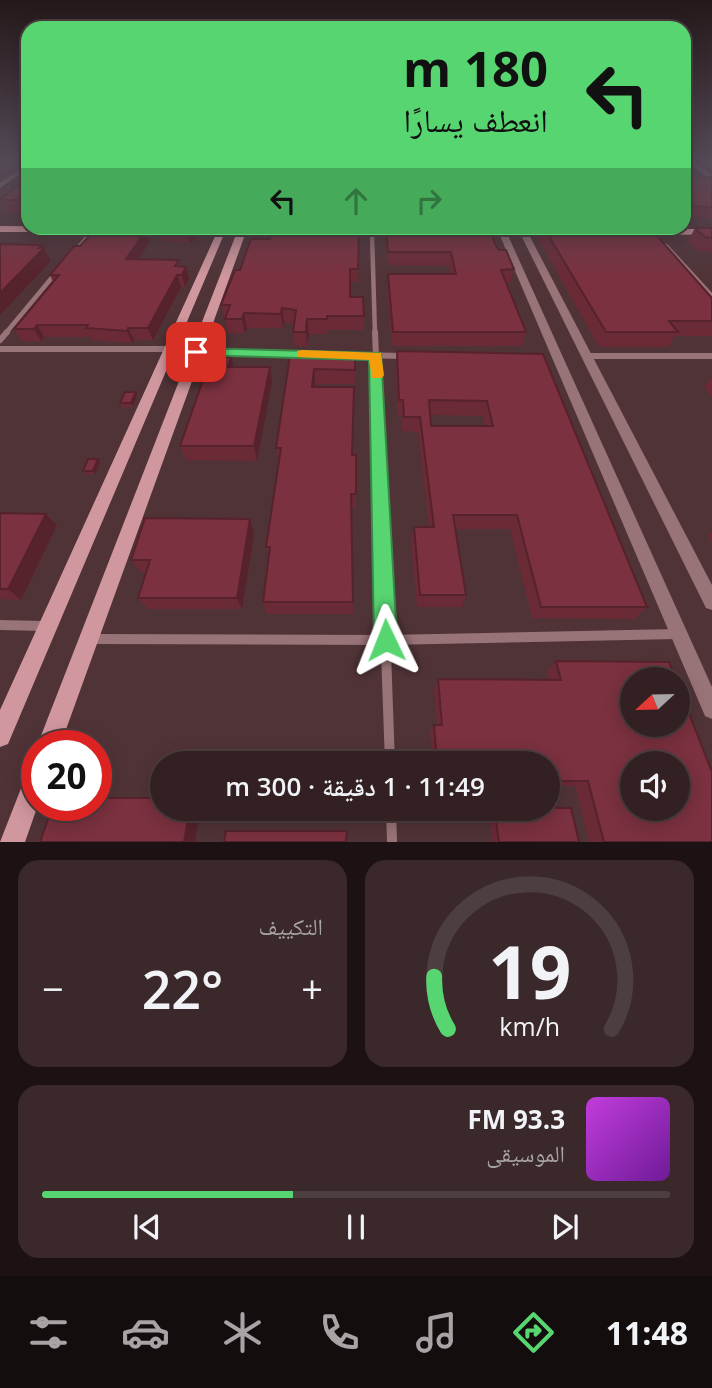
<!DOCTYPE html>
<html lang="ar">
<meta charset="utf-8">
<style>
body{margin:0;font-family:"Open Sans","Noto Naskh Arabic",sans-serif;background:#3a282a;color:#f1f3f6;direction:rtl;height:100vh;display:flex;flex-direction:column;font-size:26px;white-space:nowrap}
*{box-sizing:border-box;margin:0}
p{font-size:23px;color:#a8a3a5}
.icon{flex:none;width:38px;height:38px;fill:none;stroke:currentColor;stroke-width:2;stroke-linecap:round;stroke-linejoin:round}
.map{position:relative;height:842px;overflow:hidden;direction:ltr}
.panel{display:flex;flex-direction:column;gap:18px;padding:18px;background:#1c1213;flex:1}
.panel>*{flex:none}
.banner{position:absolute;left:21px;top:21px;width:670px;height:214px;border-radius:21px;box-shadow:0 4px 18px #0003,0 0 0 2px #4d3e40;direction:rtl;background:#57d570;color:#111;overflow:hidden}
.needle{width:46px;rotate:248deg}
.fabs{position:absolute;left:620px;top:667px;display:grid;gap:14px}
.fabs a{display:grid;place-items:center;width:70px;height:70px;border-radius:50%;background:#322022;box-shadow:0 4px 18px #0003,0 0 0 2px #4d3e40;font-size:35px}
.speed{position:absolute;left:21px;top:730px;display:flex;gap:14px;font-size:35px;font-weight:700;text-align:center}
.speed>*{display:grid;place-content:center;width:91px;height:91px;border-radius:50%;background:#322022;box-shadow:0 4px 18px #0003,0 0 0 2px #4d3e40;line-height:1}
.speed .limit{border:10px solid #d22;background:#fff;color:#111}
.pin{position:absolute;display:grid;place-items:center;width:60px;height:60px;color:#fff;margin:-30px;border-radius:14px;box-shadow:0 4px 10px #0006}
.me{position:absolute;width:77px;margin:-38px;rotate:358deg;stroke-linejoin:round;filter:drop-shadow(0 0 5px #0008)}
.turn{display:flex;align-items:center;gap:24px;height:147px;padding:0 28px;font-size:32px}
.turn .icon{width:91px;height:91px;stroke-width:2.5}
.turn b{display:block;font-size:49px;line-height:60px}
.lanes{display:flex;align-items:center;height:66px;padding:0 28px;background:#0003;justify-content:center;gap:35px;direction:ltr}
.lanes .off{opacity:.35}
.big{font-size:52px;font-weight:600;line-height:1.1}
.panel .tile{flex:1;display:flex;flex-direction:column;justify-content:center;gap:10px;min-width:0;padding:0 24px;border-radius:21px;background:#3a282a}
.panel .dial{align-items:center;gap:0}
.dial svg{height:182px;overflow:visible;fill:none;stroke:#4d3e40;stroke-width:7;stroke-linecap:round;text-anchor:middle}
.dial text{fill:#f1f3f6;stroke:none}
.song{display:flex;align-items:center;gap:21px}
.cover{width:84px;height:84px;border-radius:10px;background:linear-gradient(135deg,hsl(290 70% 55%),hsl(280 70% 35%))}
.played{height:7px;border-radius:4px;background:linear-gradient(90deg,#57d570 40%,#4d3e40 40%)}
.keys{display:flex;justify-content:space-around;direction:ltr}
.heat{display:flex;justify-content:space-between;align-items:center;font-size:38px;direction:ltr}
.panel .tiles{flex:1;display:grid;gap:18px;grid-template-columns:1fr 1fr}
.tile:last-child{grid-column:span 2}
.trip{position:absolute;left:150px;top:751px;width:410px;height:70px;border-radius:35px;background:#322022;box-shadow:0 4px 18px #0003,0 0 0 2px #4d3e40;font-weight:600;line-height:70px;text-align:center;direction:rtl}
.tabs{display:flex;height:112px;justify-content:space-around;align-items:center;background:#140d0e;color:#a8a3a5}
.tabs .icon{width:49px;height:49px}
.tabs .active{color:#57d570}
.tabs b{font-size:32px;color:#f1f3f6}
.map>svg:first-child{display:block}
.built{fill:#503337;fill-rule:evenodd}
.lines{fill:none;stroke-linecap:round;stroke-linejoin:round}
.lane-far4{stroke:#987377;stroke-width:3.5}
.lane-far3{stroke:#987377;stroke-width:4.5}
.lane-far2{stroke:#987377;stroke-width:6}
.lane-far1{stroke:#987377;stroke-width:8}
.lane{stroke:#987377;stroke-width:10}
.street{fill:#987377;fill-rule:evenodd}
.secondary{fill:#d1979e;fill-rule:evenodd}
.wall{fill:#6a2a36;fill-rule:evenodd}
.shaded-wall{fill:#56222c}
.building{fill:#7b313f;stroke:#56222c;stroke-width:2;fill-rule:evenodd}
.route{fill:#57d570;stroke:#398a49;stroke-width:2}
.slow{fill:#f59e0b}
</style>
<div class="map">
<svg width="712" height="842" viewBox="0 0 712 842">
<rect width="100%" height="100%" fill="#422b2e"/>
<path class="built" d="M0 160H28V228H684V160H712V842H0ZM632 679H677V724H632ZM37 746H96V805H37ZM163 763H548V808H163ZM632 763H677V808H632Z"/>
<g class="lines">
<g class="lane-far4">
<path d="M688 160 712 178"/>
<path d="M372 230V236"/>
<path d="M88 236 95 228"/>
</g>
<g class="lane-far3">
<path d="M372 234 375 334"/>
<path d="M666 246 712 296"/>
<path d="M74 253 90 234"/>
<path d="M5 334 55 274"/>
</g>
<g class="lane-far2">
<path d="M375 332 380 461"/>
<path d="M0 340 7 332"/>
<path d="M0 349H169"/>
<path d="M196 352 404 356"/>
<path d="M587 356H712"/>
</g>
<g class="lane-far1">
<path d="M380 459 385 627"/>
<path d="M0 625 44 626"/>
</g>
<g class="lane">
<path d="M0 625 44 626"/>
<path d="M385 625 390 763"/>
<path d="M93 639 386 640 677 634"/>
<path d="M391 808 392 842"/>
</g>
<g class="street">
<path d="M28 163V168L0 188V183Z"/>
<path d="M499 229 506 231 712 687V719L705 716 498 231Z"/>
<path d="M520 229 527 231 712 585V610L706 608 519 231Z"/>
</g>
<g class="secondary">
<path d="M0 226 289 228 293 230 289 233 246 232 60 746H37L237 232H225L8 744 0 747V710L217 232H0Z"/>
<path d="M338 228H405L409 230 405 233H341L337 230Z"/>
<path d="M467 228H559L563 231 559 234 470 233 467 232Z"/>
<path d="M632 229H712V235L635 234 631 231Z"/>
<path d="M37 764 38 805 25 842H0L29 768Z"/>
</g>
</g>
<g class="wall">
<path d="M701 160H712V168Z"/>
<path d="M28 170V212L6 213 0 200 27 178 24 173Z"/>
<path d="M684 175 712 177V218L684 217Z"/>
<path d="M359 228 358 282H350V297L364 316V330H328L327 334H309L307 346H295L293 332 294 324 284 322 283 328H247L245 333H228L221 305 240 270 270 239Z"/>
<path d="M386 228 496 246 514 269 510 283H506L526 332 522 346H392L387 288 388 274H451L449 266 388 265 386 240Z"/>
<path d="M541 228H650L712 298V336H675L669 347H599L538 238Z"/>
<path d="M695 228H712V254L709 251H697L688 241Z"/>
<path d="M146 230 150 242 138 259 181 267 189 278 185 287H181L153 340H134L132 343 92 340 91 337H44L41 341H22L14 329 53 282 50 275 80 246Z"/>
<path d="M160 234 199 236 190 243 162 241Z"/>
<path d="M397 351 543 354 647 607 634 619 532 618 510 529H456L466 595 462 607H417L411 540 414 527H429L418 432 402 431 401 415H397L396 366ZM430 415 483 416 485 426H431Z"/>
<path d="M355 355V384H315V387L352 455H356V507H351L353 614H267L263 602 269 555 266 547 279 462 276 448 290 356Z"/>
<path d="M231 357 233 367 272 382 257 461 186 460 180 446Z"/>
<path d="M712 377V397L704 387Z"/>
<path d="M137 395 133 407H122L120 403Z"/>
<path d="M98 459 100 463 95 474H86L83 471Z"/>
<path d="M0 513 46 514 57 525 21 600 0 599Z"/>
<path d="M250 519 254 533 242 609H148L138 598 146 572H140L131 560Z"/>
<path d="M712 532V542L708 535Z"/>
<path d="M556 661 712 842H589L575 786 548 785V763H433L430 732 434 725H437L434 688 438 679 549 680 547 671Z"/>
<path d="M491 808H548L579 842H493L488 810Z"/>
</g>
<g class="shaded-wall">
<path d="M197 229 199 236 190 243 188 236Z"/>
<path d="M146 230 150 242 130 271 126 259Z"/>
<path d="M42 245 51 261 0 315V293Z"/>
<path d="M186 267 189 278 185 287 182 275Z"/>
<path d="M177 275 181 287 153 340 148 328Z"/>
<path d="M282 308 284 322 283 328 281 314Z"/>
<path d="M244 313 247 328 245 333 242 319Z"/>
<path d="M307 319 309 334 307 346 306 332Z"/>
<path d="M37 325 44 337 41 341 34 329Z"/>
<path d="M128 328 134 340 132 343 127 331Z"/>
<path d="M231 357 235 372 228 367Z"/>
<path d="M270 367 272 382 257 461 254 446Z"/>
<path d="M314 369 315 384 313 401 312 387Z"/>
<path d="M136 392 137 395 133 407 131 403Z"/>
<path d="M98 459 100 463 95 474 93 471Z"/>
<path d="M46 514 57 525 21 600 8 589Z"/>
<path d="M250 519 254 533 242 609 237 598Z"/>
<path d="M190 808H200L195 842H184Z"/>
</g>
<g class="building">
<path d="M684 175 712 177V207L687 206 684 204Z"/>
<path d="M28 177V200H0Z"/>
<path d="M293 228H359L358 269H350V297H363L364 316H327V319H307L306 332H293L296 310 282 308 281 314 244 313 242 319H225L230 305H221L235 270H240L251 239H270L273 229Z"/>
<path d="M386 228H489L496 246 499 250H506L514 269 501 270 526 332H393L388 274H456L451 252H388Z"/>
<path d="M544 228H650L712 298V321H669L678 332H606Z"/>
<path d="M695 228H712V238L705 237Z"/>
<path d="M175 229H197L188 236 160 234Z"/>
<path d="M95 230H146L126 259 179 260 175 266 186 267 182 275H177L148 328H128L127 331 86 328 88 325H37L34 329H14L59 275H50L74 246H80Z"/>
<path d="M0 244 42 245 39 248H44L0 293Z"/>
<path d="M397 351 543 354 647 607H541L517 515H453L466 595H420L414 527H434L420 417H404L403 400H399ZM429 400 487 401 493 426H431Z"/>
<path d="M355 355V370L314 369 312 387H354L352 455H356V494H351L353 602H263L270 547H266L281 448H276L290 356Z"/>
<path d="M211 357H231L228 367H270L254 446H180Z"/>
<path d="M125 392H136L131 403H120Z"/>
<path d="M88 459H98L93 471H83Z"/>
<path d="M0 513 46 514 8 589H0Z"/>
<path d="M145 518 250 519 237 598H138L150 560H131Z"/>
<path d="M556 661 669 662 676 679H632V724H677V683L712 772V842H604L588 781H548V763H437L434 725H442L438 679 561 680ZM632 763H677V808H632Z"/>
<path d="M96 798H163V808H190L184 842H40L53 805H96Z"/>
<path d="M494 808H571L579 842H499Z"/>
<path d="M226 831H347L346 842H224Z"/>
</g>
<linearGradient id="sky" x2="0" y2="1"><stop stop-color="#241819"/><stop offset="0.58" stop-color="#544a57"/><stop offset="1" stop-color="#544a57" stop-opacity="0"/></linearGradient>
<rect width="712" height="278" fill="url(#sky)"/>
<path class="route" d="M196 348 381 353 397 640 394 648 386 652 377 648 374 640 369 360 191 355V349Z"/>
<path class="slow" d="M302 350 381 353 384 375 382 378H372L369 360 297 357V351Z"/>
</svg>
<div class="fabs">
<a><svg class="needle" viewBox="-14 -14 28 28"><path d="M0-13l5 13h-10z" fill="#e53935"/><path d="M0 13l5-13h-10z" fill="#a8a3a5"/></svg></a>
<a><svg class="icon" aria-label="sound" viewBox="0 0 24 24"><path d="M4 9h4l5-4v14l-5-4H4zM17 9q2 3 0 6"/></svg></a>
</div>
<div class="speed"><div class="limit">20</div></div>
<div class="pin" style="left:196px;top:352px;background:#d93025"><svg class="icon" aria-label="arrive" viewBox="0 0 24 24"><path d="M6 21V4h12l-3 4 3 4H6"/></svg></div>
<svg class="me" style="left:386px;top:640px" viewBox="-20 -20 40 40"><path d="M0-17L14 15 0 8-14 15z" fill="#57d570" stroke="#fff" stroke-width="4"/></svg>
<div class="trip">11:49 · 1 دقيقة · 300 m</div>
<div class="banner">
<div class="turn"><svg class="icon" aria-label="left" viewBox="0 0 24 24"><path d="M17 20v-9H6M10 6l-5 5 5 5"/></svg><div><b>180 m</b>انعطف يسارًا</div></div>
<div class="lanes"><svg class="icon" aria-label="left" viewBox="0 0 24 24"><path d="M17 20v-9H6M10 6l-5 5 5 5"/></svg><svg class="icon off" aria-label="ahead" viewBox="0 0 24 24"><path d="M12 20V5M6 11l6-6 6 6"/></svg><svg class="icon off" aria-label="right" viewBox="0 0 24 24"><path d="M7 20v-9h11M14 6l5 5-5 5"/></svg></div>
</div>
</div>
<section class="panel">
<div class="tiles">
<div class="tile dial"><svg viewBox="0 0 100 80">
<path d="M14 69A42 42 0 1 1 86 69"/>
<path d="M14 69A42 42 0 0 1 8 46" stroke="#57d570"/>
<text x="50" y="56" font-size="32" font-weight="700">19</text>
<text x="50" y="72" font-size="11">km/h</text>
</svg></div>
<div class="tile"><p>التكييف</p>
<div class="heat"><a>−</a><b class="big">22°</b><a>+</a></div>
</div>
<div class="tile">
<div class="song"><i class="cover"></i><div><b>93.3 FM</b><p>الموسيقى</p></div></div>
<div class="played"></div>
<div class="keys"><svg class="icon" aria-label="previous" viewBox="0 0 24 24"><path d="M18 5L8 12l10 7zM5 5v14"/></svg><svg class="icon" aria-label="pause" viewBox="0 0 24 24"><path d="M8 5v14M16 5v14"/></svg><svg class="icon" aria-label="next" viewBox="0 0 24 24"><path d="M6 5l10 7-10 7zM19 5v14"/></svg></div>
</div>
</div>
</section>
<nav class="tabs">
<b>11:48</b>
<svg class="icon active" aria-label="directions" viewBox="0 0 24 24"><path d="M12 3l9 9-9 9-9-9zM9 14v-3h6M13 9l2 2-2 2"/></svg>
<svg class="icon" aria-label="music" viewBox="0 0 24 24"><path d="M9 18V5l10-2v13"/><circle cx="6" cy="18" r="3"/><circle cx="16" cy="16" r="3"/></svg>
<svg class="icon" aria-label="phone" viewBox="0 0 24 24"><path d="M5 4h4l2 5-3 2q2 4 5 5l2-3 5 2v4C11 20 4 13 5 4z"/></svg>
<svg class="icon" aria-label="climate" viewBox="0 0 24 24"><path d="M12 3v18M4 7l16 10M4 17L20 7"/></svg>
<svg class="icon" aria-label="car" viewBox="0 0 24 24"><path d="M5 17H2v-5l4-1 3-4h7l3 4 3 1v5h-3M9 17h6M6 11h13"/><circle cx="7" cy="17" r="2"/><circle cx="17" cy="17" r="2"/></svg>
<svg class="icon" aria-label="filters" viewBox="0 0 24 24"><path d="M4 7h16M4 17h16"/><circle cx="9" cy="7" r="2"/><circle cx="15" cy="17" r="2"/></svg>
</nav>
